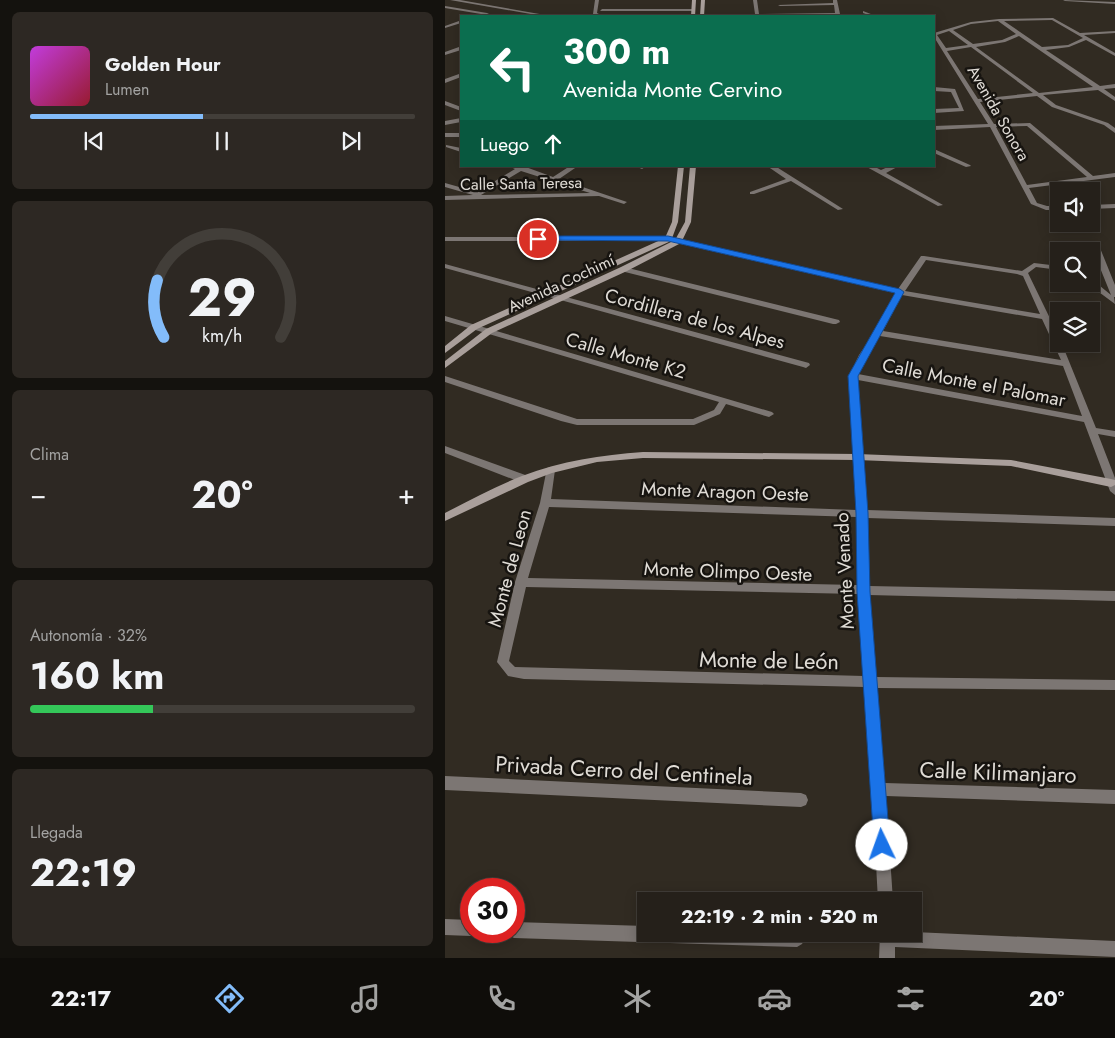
<!DOCTYPE html>
<html lang="es">
<meta charset="utf-8">
<style>
body{margin:0;font-family:Jost,sans-serif;background:#2d2823;color:#f1f3f6;height:100vh;display:flex;flex-direction:column;font-size:19px;white-space:nowrap}
*{box-sizing:border-box;margin:0}
p{font-size:16px;color:#a3a3a2}
.icon{flex:none;width:28px;height:28px;fill:none;stroke:currentColor;stroke-width:2;stroke-linecap:round;stroke-linejoin:round}
.map{position:relative;flex:1;overflow:hidden}
.panel{display:flex;flex-direction:column;gap:12px;padding:12px;background:#14120e;width:445px}
.panel>*{flex:none}
.hud{position:absolute;left:15px;top:15px;width:475px;height:152px;border-radius:0px;box-shadow:0 2px 12px #0003,0 0 0 1px #423e39;background:#0b6e4f;color:#fff;overflow:hidden}
.fabs{position:absolute;left:605px;top:182px;display:grid;gap:10px}
.fabs a{display:grid;place-items:center;width:50px;height:50px;border-radius:0px;background:#25201a;box-shadow:0 2px 12px #0003,0 0 0 1px #423e39;font-size:25px}
.speed{position:absolute;left:15px;top:878px;display:flex;gap:10px;font-size:25px;font-weight:700;text-align:center}
.speed>*{display:grid;place-content:center;width:65px;height:65px;border-radius:50%;background:#25201a;box-shadow:0 2px 12px #0003,0 0 0 1px #423e39;line-height:1}
.speed .limit{border:8px solid #d22;background:#fff;color:#111}
.pin{position:absolute;display:grid;place-items:center;width:42px;height:42px;color:#fff;margin:-21px;border:2px solid #fff;border-radius:50%;box-shadow:0 1px 5px #0007}
.me{position:absolute;width:55px;margin:-28px;rotate:357deg;stroke-linejoin:round;filter:drop-shadow(0 0 4px #0008)}
.turn{display:flex;align-items:center;gap:18px;height:105px;padding:0 20px;font-size:22px}
.turn .icon{width:65px;height:65px;stroke-width:2.5}
.turn b{display:block;font-size:35px;line-height:42px}
.then{display:flex;align-items:center;height:48px;padding:0 20px;background:#0003;gap:10px;font-size:19px}
.big{font-size:38px;font-weight:700;line-height:1.1}
.panel .card{flex:1;display:flex;flex-direction:column;justify-content:center;gap:8px;min-width:0;padding:0 18px;border-radius:8px;background:#2d2823}
.panel .dial{align-items:center;gap:0}
.dial svg{height:130px;overflow:visible;fill:none;stroke:#423e39;stroke-width:7;stroke-linecap:round;text-anchor:middle}
.dial text{fill:#f1f3f6;stroke:none}
.song{display:flex;align-items:center;gap:15px}
.cover{width:60px;height:60px;border-radius:8px;background:linear-gradient(135deg,hsl(290 70% 55%),hsl(350 70% 35%))}
.played{height:5px;border-radius:2px;background:linear-gradient(90deg,#83bcfa 45%,#423e39 45%)}
.keys{display:flex;justify-content:space-around;direction:ltr}
.heat{display:flex;justify-content:space-between;align-items:center;font-size:28px;direction:ltr}
.charge{height:8px;border-radius:4px;background:linear-gradient(90deg,#34c759 32%,#423e39 0)}
.trip{position:absolute;left:192px;top:892px;width:285px;height:50px;border-radius:0px;background:#25201a;box-shadow:0 2px 12px #0003,0 0 0 1px #423e39;font-weight:700;line-height:50px;text-align:center}
.tabs{display:flex;height:80px;justify-content:space-around;align-items:center;background:#0f0d0a;color:#a3a3a2}
.tabs .icon{width:35px;height:35px}
.tabs .active{color:#83bcfa}
.tabs b{font-size:22px;color:#f1f3f6}
main{display:flex;flex:1;min-height:0}
.map>svg:first-child{display:block}
.lines{fill:none;stroke-linecap:round;stroke-linejoin:round}
.street{fill:#7c7673;fill-rule:evenodd}
.secondary{fill:#a99f9b;fill-rule:evenodd}
.route{fill:#1a73e8;stroke:#114b97}
.labels{text-anchor:middle;stroke-width:5;stroke-linejoin:round;paint-order:stroke}
.far-street-label{font-size:16px;fill:#e0dcd6;stroke:#171410}
.street-label{font-size:19px;fill:#e0dcd6;stroke:#171410}
.near-street-label{font-size:22px;fill:#e0dcd6;stroke:#171410}
</style>
<main>
<section class="panel">
<div class="card">
<div class="song"><i class="cover"></i><div><b>Golden Hour</b><p>Lumen</p></div></div>
<div class="played"></div>
<div class="keys"><svg class="icon" aria-label="previous" viewBox="0 0 24 24"><path d="M18 5L8 12l10 7zM5 5v14"/></svg><svg class="icon" aria-label="pause" viewBox="0 0 24 24"><path d="M8 5v14M16 5v14"/></svg><svg class="icon" aria-label="next" viewBox="0 0 24 24"><path d="M6 5l10 7-10 7zM19 5v14"/></svg></div>
</div>
<div class="card dial"><svg viewBox="0 0 100 80">
<path d="M14 69A42 42 0 1 1 86 69"/>
<path d="M14 69A42 42 0 0 1 10 34" stroke="#83bcfa"/>
<text x="50" y="56" font-size="32" font-weight="700">29</text>
<text x="50" y="72" font-size="11">km/h</text>
</svg></div>
<div class="card"><p>Clima</p>
<div class="heat"><a>−</a><b class="big">20°</b><a>+</a></div>
</div>
<div class="card"><p>Autonomía · 32%</p><b class="big">160 km</b><div class="charge"></div></div>
<div class="card"><p>Llegada</p><b class="big">22:19</b></div>
</section>
<div class="map">
<svg width="670" height="958" viewBox="0 0 670 958">
<rect width="100%" height="100%" fill="#312b22"/>
<g class="lines">
<g class="street">
<path d="M5 0H15L106 16H97Z"/>
<path d="M150 0H154L152 13 158 16 148 14Z"/>
<path d="M308 0H312L314 14 390 13 389 5 335 6 333 5 388 3V0H392L395 14 393 15 256 16 258 15 310 14Z"/>
<path d="M618 0 670 2V4L620 1Z"/>
<path d="M0 6 42 13 44 14 42 15 0 8Z"/>
<path d="M157 9H248L250 10 248 11H155Z"/>
<path d="M418 11 431 16H426L418 13Z"/>
<path d="M608 18 635 33 670 31V33L639 35 670 53V56L641 40 624 47 601 50 655 86 670 84V88L659 89 670 97V101L653 90 598 95 611 105 663 123 670 128V133L659 125 607 107 592 96 535 102 549 124 585 123 648 176 670 173V177L584 188 592 203 602 206H614V210H601L586 204 545 127 489 130V126L543 124 489 37V33L526 22 554 19ZM607 20 638 38 623 45 597 47 559 21ZM553 21 571 34 557 40 528 44 508 30 526 24ZM504 31 523 45 501 48 492 35ZM574 36 648 87 594 93 531 47 560 42ZM526 47 588 93 533 99 502 51ZM582 126 642 177 582 185 551 127Z"/>
<path d="M14 21H16V23L0 28V26Z"/>
<path d="M14 47H16V50L0 55V52Z"/>
<path d="M14 74H16V77L0 83V79Z"/>
<path d="M489 87 510 89 519 111 489 113V109L514 108 506 92 489 91Z"/>
<path d="M0 101 16 107V111L0 105Z"/>
<path d="M16 118V122L0 125V121Z"/>
<rect x="0" y="133" width="16" height="4"/>
<path d="M1 145 16 148V152L1 147Z"/>
<path d="M489 149 525 165 526 166 521 167 489 153Z"/>
<path d="M63 166H78L108 177 125 166H133L114 179 182 202 179 204 154 196 0 200V196L28 195 0 187V183L32 192 70 169ZM76 171 145 193 36 195Z"/>
<path d="M190 166H200V167L197 169Z"/>
<path d="M322 166H330L398 209 393 210 346 181 309 194H305V192L341 179Z"/>
<path d="M420 166H428L436 170 445 166H454L441 173 498 205 493 206Z"/>
<path d="M670 204V208L646 209V205Z"/>
<path d="M0 237H223L453 289 476 256H479L577 271 589 263 614 266V270L591 267 583 273 614 337V344H617L651 428 670 431V437L653 434 670 478V495L665 491 639 422 413 380 422 510 670 518V526L422 518 424 586 670 591V601L424 595 431 677 670 680V690L432 688 440 783 670 790V804L441 796 448 901H433L427 789 420 687 79 679 63 676 52 662 70 582 95 503 102 468 105 467 110 470 106 499 412 510 404 376 414 355 429 333 450 293 223 241H0ZM481 260 572 274 578 276 595 314 460 291ZM457 295 597 319 616 360 438 331ZM435 336 618 366 637 416 413 374 422 355ZM104 507 412 517V585L83 578ZM81 587 413 594 419 676 70 667 64 661Z"/>
<path d="M646 241 653 243 670 285V297H669L670 304 643 284H646V281H649L666 295 645 243Z"/>
<path d="M0 264 364 363 365 365 361 368 358 367 0 268Z"/>
<path d="M176 267H179L394 320 395 322 391 324H388L176 271Z"/>
<path d="M0 316 327 412 329 414 324 417 281 404 275 414 249 425H132L116 421 0 382V376L132 419H248L269 410 274 402 0 321Z"/>
<path d="M0 446 83 476 84 479 79 483 75 482 0 453Z"/>
<path d="M0 776 356 793 361 795 363 800 361 805 356 807 0 790Z"/>
<path d="M0 919 26 920V931H32L31 933 26 936 0 935Z"/>
<path d="M69 922 201 926V934H358L360 939 357 944 352 947 69 938 64 935 62 931H69Z"/>
<path d="M469 932 670 941V957L450 947V958H434L435 934H469Z"/>
</g>
<g class="secondary">
<path d="M247 0H251L250 16H246Z"/>
<path d="M256 0H260L259 16H255Z"/>
<path d="M233 166H239L233 222 226 241 32 329 0 353V346L26 325 220 238 227 222Z"/>
<path d="M245 166H251L246 222 236 243 182 271 47 333 0 368V361L41 329 176 267 230 240 240 222Z"/>
<path d="M198 452 412 454 566 460 666 479 670 480V485L666 487 566 466 412 460 198 458 152 462 107 473 83 482 0 521V513C25 500 51 486 77 476 117 461 156 455 198 452Z"/>
</g>
</g>
<path class="route" d="M93 236H223L455 289 459 292 413 376 423 513 425 592 445 845 443 851 437 853 431 851 429 845 412 592 411 513 403 376 450 293 223 241 90 240 89 239Z"/>
<g class="labels">
<g class="far-street-label">
<text transform="translate(554 113) rotate(60)" y="6">Avenida Sonora</text>
<text transform="translate(76 183) rotate(-1)" y="6">Calle Santa Teresa</text>
<text transform="translate(116 283) rotate(-25)" y="6">Avenida Cochimí</text>
</g>
<g class="street-label">
<text transform="translate(250 318) rotate(15)" y="7">Cordillera de los Alpes</text>
<text transform="translate(181 355) rotate(16)" y="7">Calle Monte K2</text>
<text transform="translate(529 382) rotate(11)" y="7">Calle Monte el Palomar</text>
<text transform="translate(280 491) rotate(2)" y="7">Monte Aragon Oeste</text>
<text transform="translate(64 568) rotate(-75)" y="7">Monte de Leon</text>
<text transform="translate(283 571) rotate(2)" y="7">Monte Olimpo Oeste</text>
<text transform="translate(399 571) rotate(-93)" y="7">Monte Venado</text>
</g>
<g class="near-street-label">
<text transform="translate(324 660) rotate(1)" y="8">Monte de León</text>
<text transform="translate(179 770) rotate(3)" y="8">Privada Cerro del Centinela</text>
<text transform="translate(553 772) rotate(2)" y="8">Calle Kilimanjaro</text>
</g>
</g>
</svg>
<div class="fabs">
<a><svg class="icon" aria-label="sound" viewBox="0 0 24 24"><path d="M4 9h4l5-4v14l-5-4H4zM17 9q2 3 0 6"/></svg></a>
<a><svg class="icon" aria-label="search" viewBox="0 0 24 24"><circle cx="10" cy="10" r="6"/><path d="M15 15l6 6"/></svg></a>
<a><svg class="icon" aria-label="layers" viewBox="0 0 24 24"><path d="M12 4l9 5-9 5-9-5zM3 14l9 5 9-5"/></svg></a>
</div>
<div class="speed"><div class="limit">30</div></div>
<div class="pin" style="left:93px;top:239px;background:#d93025"><svg class="icon" aria-label="arrive" viewBox="0 0 24 24"><path d="M6 21V4h12l-3 4 3 4H6"/></svg></div>
<svg class="me" style="left:437px;top:845px" viewBox="-20 -20 40 40"><circle r="19" fill="#fff"/><path d="M0-13L10 11 0 6-10 11z" fill="#1a73e8"/></svg>
<div class="trip">22:19 · 2 min · 520 m</div>
<div class="hud">
<div class="turn"><svg class="icon" aria-label="left" viewBox="0 0 24 24"><path d="M17 20v-9H6M10 6l-5 5 5 5"/></svg><div><b>300 m</b>Avenida Monte Cervino</div></div>
<div class="then">Luego<svg class="icon" aria-label="ahead" viewBox="0 0 24 24"><path d="M12 20V5M6 11l6-6 6 6"/></svg></div>
</div>
</div>
</main>
<nav class="tabs">
<b>22:17</b>
<svg class="icon active" aria-label="directions" viewBox="0 0 24 24"><path d="M12 3l9 9-9 9-9-9zM9 14v-3h6M13 9l2 2-2 2"/></svg>
<svg class="icon" aria-label="music" viewBox="0 0 24 24"><path d="M9 18V5l10-2v13"/><circle cx="6" cy="18" r="3"/><circle cx="16" cy="16" r="3"/></svg>
<svg class="icon" aria-label="phone" viewBox="0 0 24 24"><path d="M5 4h4l2 5-3 2q2 4 5 5l2-3 5 2v4C11 20 4 13 5 4z"/></svg>
<svg class="icon" aria-label="climate" viewBox="0 0 24 24"><path d="M12 3v18M4 7l16 10M4 17L20 7"/></svg>
<svg class="icon" aria-label="car" viewBox="0 0 24 24"><path d="M5 17H2v-5l4-1 3-4h7l3 4 3 1v5h-3M9 17h6M6 11h13"/><circle cx="7" cy="17" r="2"/><circle cx="17" cy="17" r="2"/></svg>
<svg class="icon" aria-label="filters" viewBox="0 0 24 24"><path d="M4 7h16M4 17h16"/><circle cx="9" cy="7" r="2"/><circle cx="15" cy="17" r="2"/></svg>
<b>20°</b>
</nav>
